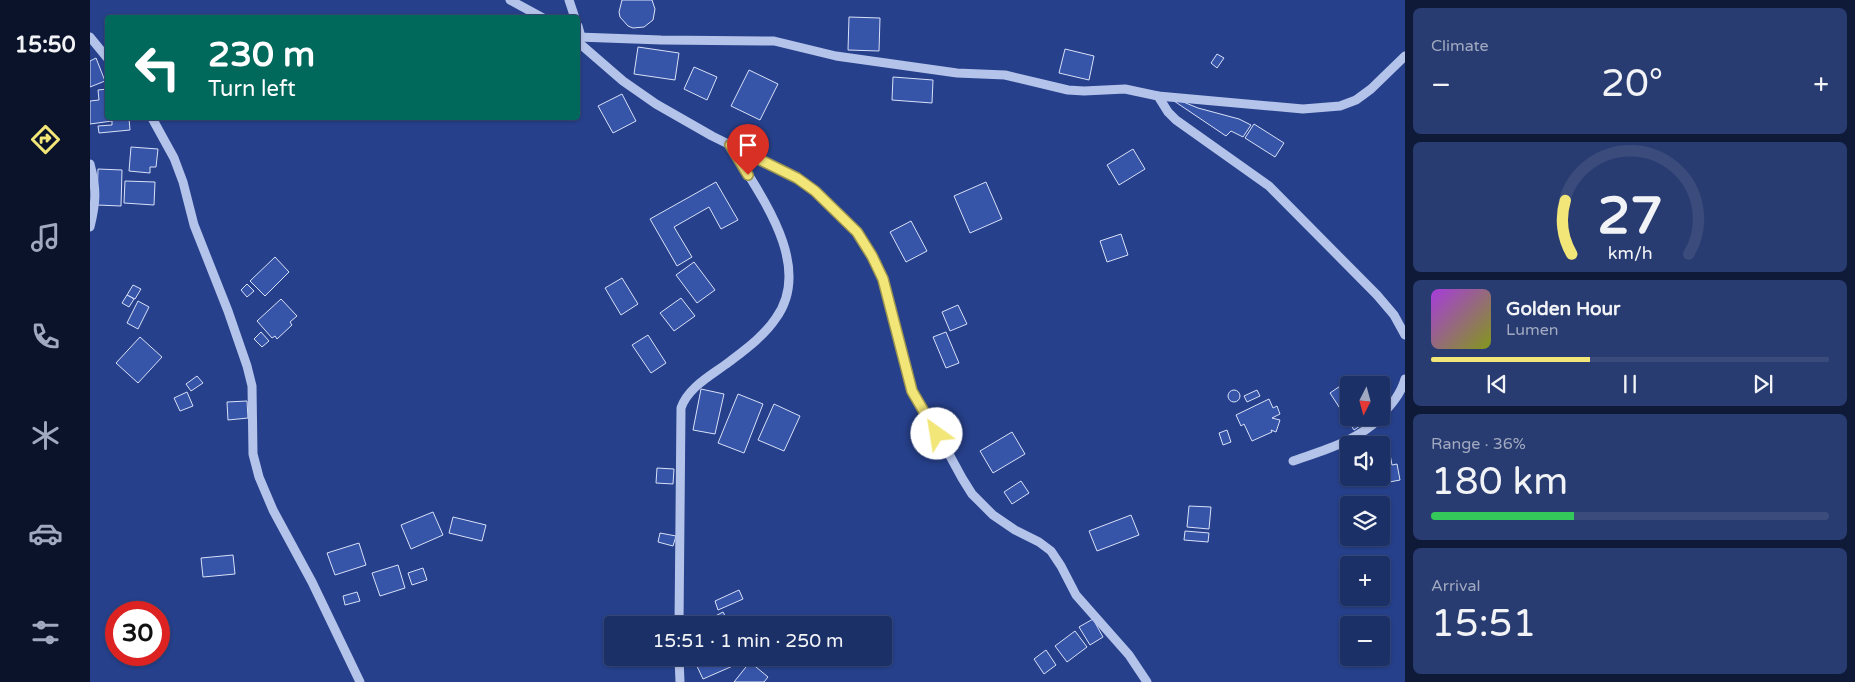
<!DOCTYPE html>
<meta charset="utf-8">
<style>
body{margin:0;font-family:"Varela Round",sans-serif;background:#293c71;color:#f1f3f6;height:100vh;display:flex;flex-direction:column;font-size:19px;white-space:nowrap}
*{box-sizing:border-box;margin:0}
p{font-size:16px;color:#a0a9c0}
.icon{flex:none;width:28px;height:28px;fill:none;stroke:currentColor;stroke-width:2;stroke-linecap:round;stroke-linejoin:round}
.map{position:relative;flex:1;overflow:hidden}
.panel{display:flex;flex-direction:column;gap:8px;padding:8px;background:#0f1a39;width:450px}
.panel>*{flex:none}
.hud{position:absolute;left:15px;top:15px;width:475px;height:105px;border-radius:5px;box-shadow:0 1px 4px #0004,0 0 0 1px #3a4b7c;background:#00695c;color:#fff;overflow:hidden}
.needle{width:32px;rotate:186deg}
.controls{position:absolute;left:1250px;top:376px;display:grid;gap:10px}
.controls a{display:grid;place-items:center;width:50px;height:50px;border-radius:5px;background:#1c3068;box-shadow:0 1px 4px #0004,0 0 0 1px #3a4b7c;font-size:25px}
.speed{position:absolute;left:15px;top:601px;display:flex;gap:10px;font-size:25px;font-weight:700;text-align:center}
.speed>*{display:grid;place-content:center;width:65px;height:65px;border-radius:50%;background:#1c3068;box-shadow:0 1px 4px #0004,0 0 0 1px #3a4b7c;line-height:1}
.speed .limit{border:8px solid #d22;background:#fff;color:#111}
.pin{position:absolute;display:grid;place-items:center;width:42px;height:42px;color:#fff;margin:-51px -21px;border-radius:50% 50% 50% 0;rotate:-45deg;box-shadow:0 0 5px #0007}
.pin .icon{rotate:45deg}
.me{position:absolute;width:55px;margin:-28px;rotate:328deg;stroke-linejoin:round;filter:drop-shadow(0 0 4px #0008)}
.turn{display:flex;align-items:center;gap:18px;height:105px;padding:0 20px;font-size:22px}
.turn .icon{width:65px;height:65px;stroke-width:2.5}
.turn b{display:block;font-size:35px;line-height:42px}
.big{font-size:38px;font-weight:600;line-height:1.1}
.panel .card{flex:1;display:flex;flex-direction:column;justify-content:center;gap:8px;min-width:0;padding:0 18px;border-radius:8px;background:#293c71}
.panel .dial{align-items:center;gap:0}
.dial svg{height:130px;overflow:visible;fill:none;stroke:#3a4b7c;stroke-width:7;stroke-linecap:round;text-anchor:middle}
.dial text{fill:#f1f3f6;stroke:none}
.song{display:flex;align-items:center;gap:15px}
.cover{width:60px;height:60px;border-radius:8px;background:linear-gradient(135deg,hsl(280 70% 55%),hsl(70 70% 35%))}
.played{height:5px;border-radius:2px;background:linear-gradient(90deg,#f3e679 40%,#3a4b7c 40%)}
.keys{display:flex;justify-content:space-around;direction:ltr}
.heat{display:flex;justify-content:space-between;align-items:center;font-size:28px;direction:ltr}
.charge{height:8px;border-radius:4px;background:linear-gradient(90deg,#34c759 36%,#3a4b7c 0)}
.trip{position:absolute;left:514px;top:616px;width:288px;height:50px;border-radius:5px;background:#1c3068;box-shadow:0 1px 4px #0004,0 0 0 1px #3a4b7c;font-weight:600;line-height:50px;text-align:center}
main{display:flex;flex:1;min-height:0}
.tabs{display:flex;flex-direction:column;width:90px;justify-content:space-around;align-items:center;background:#0b132a;color:#a0a9c0}
.tabs .icon{width:35px;height:35px}
.tabs .selected{color:#f3e679}
.tabs b{font-size:22px;color:#f1f3f6}
.map>svg:first-child{display:block}
.building{fill:#3654a8;stroke:#d9e1f8}
.lines{fill:none;stroke-linecap:round;stroke-linejoin:round}
.minor{stroke:#b4c3ea;stroke-width:9}
.route-casing{stroke:#9e964f;stroke-width:12}
.route{stroke:#f3e679;stroke-width:9}
</style>
<main>
<nav class="tabs">
<b>15:50</b>
<svg class="icon selected" aria-label="directions" viewBox="0 0 24 24"><path d="M12 3l9 9-9 9-9-9zM9 14v-3h6M13 9l2 2-2 2"/></svg>
<svg class="icon" aria-label="music" viewBox="0 0 24 24"><path d="M9 18V5l10-2v13"/><circle cx="6" cy="18" r="3"/><circle cx="16" cy="16" r="3"/></svg>
<svg class="icon" aria-label="phone" viewBox="0 0 24 24"><path d="M5 4h4l2 5-3 2q2 4 5 5l2-3 5 2v4C11 20 4 13 5 4z"/></svg>
<svg class="icon" aria-label="climate" viewBox="0 0 24 24"><path d="M12 3v18M4 7l16 10M4 17L20 7"/></svg>
<svg class="icon" aria-label="car" viewBox="0 0 24 24"><path d="M5 17H2v-5l4-1 3-4h7l3 4 3 1v5h-3M9 17h6M6 11h13"/><circle cx="7" cy="17" r="2"/><circle cx="17" cy="17" r="2"/></svg>
<svg class="icon" aria-label="filters" viewBox="0 0 24 24"><path d="M4 7h16M4 17h16"/><circle cx="9" cy="7" r="2"/><circle cx="15" cy="17" r="2"/></svg>
</nav>
<div class="map">
<svg width="1315" height="682" viewBox="0 0 1315 682">
<rect width="100%" height="100%" fill="#26408b"/>
<g class="building">
<path d="M532 0H562L565 9 563 20 554 27 543 28 538 26 530 17 529 12Z"/>
<path d="M759 17 790 18 789 51 758 50Z"/>
<path d="M548 47 589 53 585 80 544 74Z"/>
<path d="M975 49 1004 56 999 80 969 73Z"/>
<path d="M1127 54 1134 58 1127 68 1121 63Z"/>
<path d="M6 58 15 81 0 87V61Z"/>
<path d="M604 67 627 77 617 100 594 89Z"/>
<path d="M659 70 688 84 670 120 641 106Z"/>
<path d="M803 77 843 80 842 103 802 100Z"/>
<path d="M18 89V118H39L40 130 9 133 8 126 22 125V121L0 124V101L9 100 8 90Z"/>
<path d="M532 94 546 121 523 133 508 106Z"/>
<path d="M1086 99 1108 108 1149 119 1161 125 1153 137 1141 131 1136 136 1084 101Z"/>
<path d="M1164 124 1194 143 1185 157 1155 138Z"/>
<path d="M41 147 68 149 66 167H60V173L39 171Z"/>
<path d="M1043 149 1055 169 1029 185 1017 165Z"/>
<path d="M8 169 32 170 31 206 7 205Z"/>
<path d="M35 181 65 182 64 205 34 203Z"/>
<path d="M626 182 648 220 631 229 619 207 584 227 602 257 587 266 560 219Z"/>
<path d="M896 182 912 219 880 233 864 196Z"/>
<path d="M821 221 837 251 816 262 800 232Z"/>
<path d="M1031 234 1038 255 1017 262 1010 241Z"/>
<path d="M185 257 199 272 175 296 160 281Z"/>
<path d="M604 262 625 290 607 303 586 275Z"/>
<path d="M532 278 548 304 531 315 515 288Z"/>
<path d="M157 284 164 291 157 297 151 290Z"/>
<path d="M43 285 51 289 45 299 37 295Z"/>
<path d="M37 295 44 299 39 307 32 303Z"/>
<path d="M591 298 605 316 584 331 570 313Z"/>
<path d="M191 299 207 316 200 322 202 325 187 339 185 336 182 338 167 321Z"/>
<path d="M48 301 59 307 48 329 37 323Z"/>
<path d="M868 305 877 324 860 331 852 312Z"/>
<path d="M171 332 179 341 172 347 164 339Z"/>
<path d="M856 332 869 363 856 368 843 337Z"/>
<path d="M558 335 576 363 561 373 542 345Z"/>
<path d="M50 337 72 357 48 383 26 363Z"/>
<path d="M107 376 113 383 101 391 96 384Z"/>
<path d="M1256 382 1259 386V418H1282L1264 430 1240 393Z"/>
<path d="M611 389 634 394 625 434 603 430Z"/>
<circle cx="1144" cy="396" r="6"/>
<path d="M1167 390 1170 396 1157 402 1154 396Z"/>
<path d="M97 392 103 406 90 411 84 398Z"/>
<path d="M648 394 673 404 654 453 628 443Z"/>
<path d="M1179 399 1183 408 1187 406 1190 414 1182 418 1190 420 1186 432 1181 430 1182 432 1162 441 1154 424 1151 426 1146 415Z"/>
<path d="M157 401 158 418 138 420 137 402Z"/>
<path d="M684 404 710 416 694 451 668 440Z"/>
<path d="M1137 430 1141 442 1133 445 1129 433Z"/>
<path d="M922 432 935 454 903 473 890 451Z"/>
<path d="M1300 454 1302 465 1307 464 1310 480 1278 486 1276 478H1291V456Z"/>
<path d="M567 468 584 469 583 484 566 483Z"/>
<path d="M931 481 939 493 922 504 914 492Z"/>
<path d="M1099 506 1121 507 1119 529 1097 527Z"/>
<path d="M343 512 353 535 321 549 311 525Z"/>
<path d="M1041 515 1049 535 1007 551 999 531Z"/>
<path d="M363 517 396 525 392 541 359 533Z"/>
<path d="M1095 531 1119 533 1118 542 1094 540Z"/>
<path d="M570 533 586 536 583 546 568 542Z"/>
<path d="M269 543 276 565 245 575 237 553Z"/>
<path d="M143 555 145 574 113 577 111 558Z"/>
<path d="M308 565 315 588 290 596 282 573Z"/>
<path d="M333 568 337 580 322 585 318 573Z"/>
<path d="M649 590 653 599 628 610 625 601Z"/>
<path d="M267 592 270 601 255 605 253 596Z"/>
<path d="M633 612 640 625H608Z"/>
<path d="M663 615 673 625H653Z"/>
<path d="M1003 619 1013 637 1000 645 989 627Z"/>
<path d="M985 631 997 647 977 662 965 646Z"/>
<path d="M956 650 966 665 954 674 944 659Z"/>
<path d="M616 658H642L645 665 613 679 605 662Z"/>
<path d="M660 662 678 677 674 682H644Z"/>
</g>
<g class="lines">
<g class="minor">
<path d="M420 0 453 18"/>
<path d="M479 0 485 18"/>
<path d="M488 26 491 37"/>
<path d="M0 37 18 59"/>
<path d="M488 37 571 40 684 41 746 56 867 73 915 75 978 90 994 91 1035 89 1068 96 1213 109 1250 106 1266 100 1281 89 1315 56"/>
<path d="M488 42 533 81 566 104 622 136 707 178 725 191 767 232 782 256 793 279 822 391 853 443 872 478 882 494 903 515 925 530 949 542 961 551 971 566 986 595 1039 655 1057 682"/>
<path d="M1068 96 1078 112 1086 120 1179 186 1287 295 1304 315 1315 335"/>
<path d="M62 118 84 158 93 182 104 225 138 311 157 366 162 386 163 454 169 477 183 510 222 582 270 682"/>
<path d="M0 164C7 190 6 202 0 227"/>
<path d="M1291 416C1301 405 1311 394 1315 379"/>
<path d="M1203 461C1234 450 1267 441 1290 418"/>
<path d="M589 625 591 408C598 387 622 375 639 362 656 349 674 336 686 318 725 264 667 191 640 145"/>
<path d="M589 658 590 682"/>
</g>
</g>
<g class="lines">
<defs>
<path id="route" d="M658 175 640 145 707 178 725 191 767 232 782 256 793 279 822 391 847 434"/>
</defs>
<use href="#route" class="route-casing"/>
<use href="#route" class="route"/>
</g>
</svg>
<div class="controls">
<a><svg class="needle" viewBox="-14 -14 28 28"><path d="M0-13l5 13h-10z" fill="#e53935"/><path d="M0 13l5-13h-10z" fill="#a0a9c0"/></svg></a>
<a><svg class="icon" aria-label="sound" viewBox="0 0 24 24"><path d="M4 9h4l5-4v14l-5-4H4zM17 9q2 3 0 6"/></svg></a>
<a><svg class="icon" aria-label="layers" viewBox="0 0 24 24"><path d="M12 4l9 5-9 5-9-5zM3 14l9 5 9-5"/></svg></a>
<a>+</a>
<a>−</a>
</div>
<div class="speed"><div class="limit">30</div></div>
<div class="pin" style="left:658px;top:175px;background:#d93025"><svg class="icon" aria-label="arrive" viewBox="0 0 24 24"><path d="M6 21V4h12l-3 4 3 4H6"/></svg></div>
<svg class="me" style="left:847px;top:434px" viewBox="-20 -20 40 40"><circle r="19" fill="#fff"/><path d="M0-13L10 11 0 6-10 11z" fill="#f3e679"/></svg>
<div class="trip">15:51 · 1 min · 250 m</div>
<div class="hud">
<div class="turn"><svg class="icon" aria-label="left" viewBox="0 0 24 24"><path d="M17 20v-9H6M10 6l-5 5 5 5"/></svg><div><b>230 m</b>Turn left</div></div>
</div>
</div>
<section class="panel">
<div class="card"><p>Climate</p>
<div class="heat"><a>−</a><b class="big">20°</b><a>+</a></div>
</div>
<div class="card dial"><svg viewBox="0 0 100 80">
<path d="M14 69A42 42 0 1 1 86 69"/>
<path d="M14 69A42 42 0 0 1 10 36" stroke="#f3e679"/>
<text x="50" y="56" font-size="32" font-weight="700">27</text>
<text x="50" y="72" font-size="11">km/h</text>
</svg></div>
<div class="card">
<div class="song"><i class="cover"></i><div><b>Golden Hour</b><p>Lumen</p></div></div>
<div class="played"></div>
<div class="keys"><svg class="icon" aria-label="previous" viewBox="0 0 24 24"><path d="M18 5L8 12l10 7zM5 5v14"/></svg><svg class="icon" aria-label="pause" viewBox="0 0 24 24"><path d="M8 5v14M16 5v14"/></svg><svg class="icon" aria-label="next" viewBox="0 0 24 24"><path d="M6 5l10 7-10 7zM19 5v14"/></svg></div>
</div>
<div class="card"><p>Range · 36%</p><b class="big">180 km</b><div class="charge"></div></div>
<div class="card"><p>Arrival</p><b class="big">15:51</b></div>
</section>
</main>
